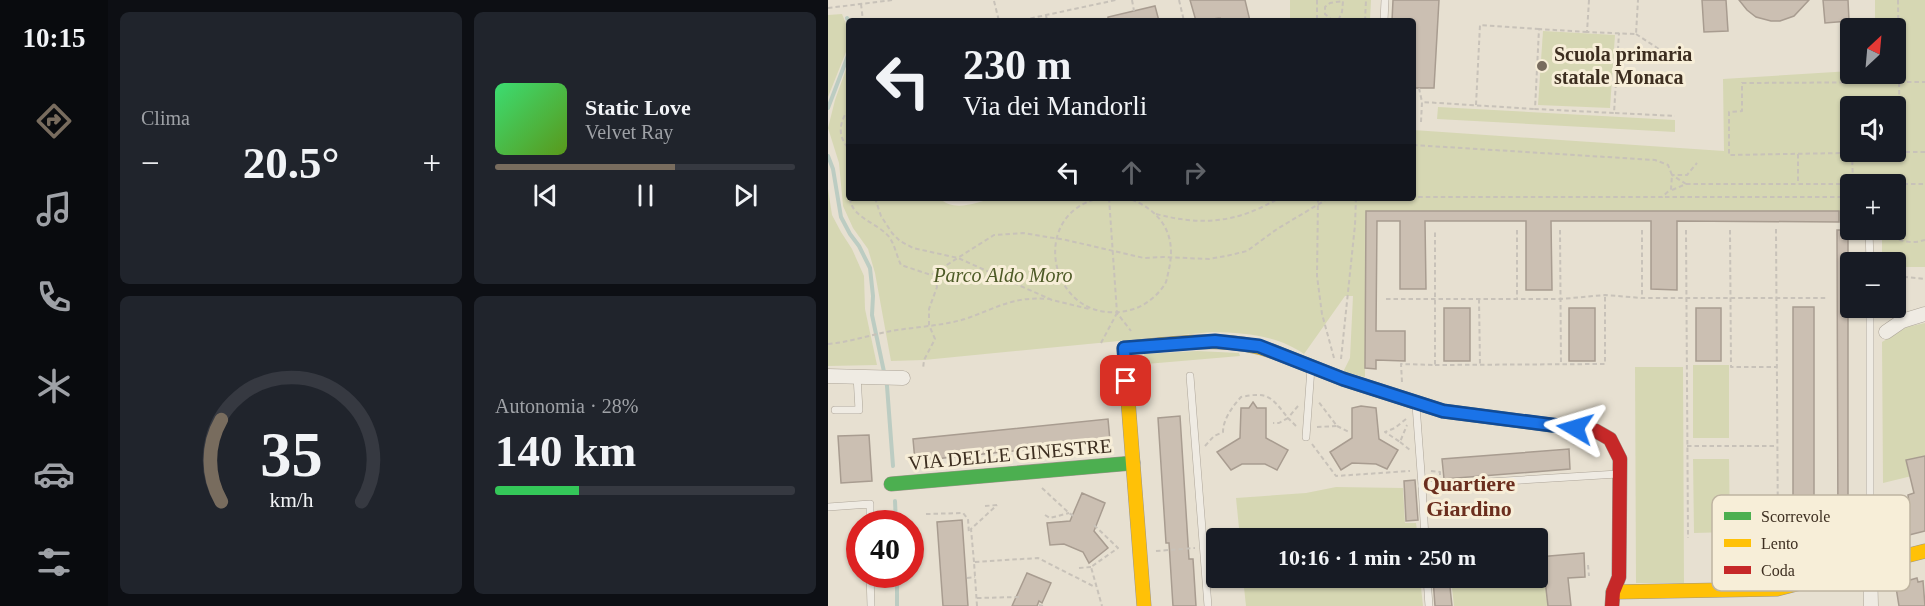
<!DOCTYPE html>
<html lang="it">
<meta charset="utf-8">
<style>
body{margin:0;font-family:"Times New Roman",serif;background:#20242c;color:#f1f3f6;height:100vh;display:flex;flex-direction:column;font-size:22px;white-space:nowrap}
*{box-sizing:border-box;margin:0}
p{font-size:20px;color:#9ea1a6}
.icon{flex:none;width:33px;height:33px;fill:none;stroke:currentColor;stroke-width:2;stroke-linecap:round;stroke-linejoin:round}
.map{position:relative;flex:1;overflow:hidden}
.details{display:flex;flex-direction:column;gap:12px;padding:12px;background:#0d0f14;width:720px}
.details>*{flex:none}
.banner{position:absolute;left:18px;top:18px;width:570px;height:183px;border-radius:6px;box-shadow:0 2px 4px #0004;background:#171b24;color:#f1f3f6;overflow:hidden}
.needle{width:39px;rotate:26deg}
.buttons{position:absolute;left:1012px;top:18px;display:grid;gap:12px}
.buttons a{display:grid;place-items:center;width:66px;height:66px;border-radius:6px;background:#171b24;box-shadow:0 2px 4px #0004;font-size:30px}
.speed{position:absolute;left:18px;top:510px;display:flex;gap:12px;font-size:30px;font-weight:700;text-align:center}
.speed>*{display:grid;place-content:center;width:78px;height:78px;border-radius:50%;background:#171b24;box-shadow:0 2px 4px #0004;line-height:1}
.speed .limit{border:9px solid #d22;background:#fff;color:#111}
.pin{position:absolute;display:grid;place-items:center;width:51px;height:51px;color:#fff;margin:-26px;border-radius:12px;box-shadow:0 3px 9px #0006}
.me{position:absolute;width:66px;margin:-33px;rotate:277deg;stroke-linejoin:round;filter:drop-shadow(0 0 4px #0008)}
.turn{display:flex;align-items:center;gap:21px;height:126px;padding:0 18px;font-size:27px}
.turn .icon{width:78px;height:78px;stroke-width:2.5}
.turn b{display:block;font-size:42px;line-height:51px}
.lanes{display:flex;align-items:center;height:57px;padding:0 18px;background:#0003;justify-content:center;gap:30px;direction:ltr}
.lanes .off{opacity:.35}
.big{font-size:45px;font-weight:800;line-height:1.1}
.details .tile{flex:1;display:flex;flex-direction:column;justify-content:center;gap:9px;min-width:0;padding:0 21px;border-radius:9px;background:#20242c}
.details .dial{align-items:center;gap:0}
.dial svg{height:156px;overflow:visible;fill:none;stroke:#363941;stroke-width:7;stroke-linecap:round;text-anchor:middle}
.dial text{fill:#f1f3f6;stroke:none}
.song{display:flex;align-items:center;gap:18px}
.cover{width:72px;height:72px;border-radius:9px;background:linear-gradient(135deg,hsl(140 70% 55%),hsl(90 70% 35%))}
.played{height:6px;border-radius:3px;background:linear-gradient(90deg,#786c5e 60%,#363941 60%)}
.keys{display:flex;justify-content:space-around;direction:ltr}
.heat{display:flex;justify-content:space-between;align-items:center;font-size:33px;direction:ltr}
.charge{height:9px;border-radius:4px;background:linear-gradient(90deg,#34c759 28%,#363941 0)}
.details .tiles{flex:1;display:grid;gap:12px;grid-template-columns:repeat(2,1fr)}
.trip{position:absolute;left:378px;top:528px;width:342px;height:60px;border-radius:6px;background:#171b24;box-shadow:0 2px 4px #0004;font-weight:800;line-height:60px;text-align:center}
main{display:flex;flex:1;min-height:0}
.dock{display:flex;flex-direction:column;width:108px;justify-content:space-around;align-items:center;background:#090b0e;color:#9ea1a6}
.dock .icon{width:42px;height:42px}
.dock .on{color:#786c5e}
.dock b{font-size:27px;color:#f1f3f6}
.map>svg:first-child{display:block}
.green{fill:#d6d7b3;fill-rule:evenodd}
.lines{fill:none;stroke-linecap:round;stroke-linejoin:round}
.stream{stroke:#bcccc2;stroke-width:4}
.building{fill:#cbbfb2;stroke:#a89c90;stroke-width:1.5}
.lane-casing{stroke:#ada599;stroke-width:8}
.street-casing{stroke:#ada599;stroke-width:15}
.fast-casing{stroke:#9c958a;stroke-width:15}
.slow-casing{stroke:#9c958a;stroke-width:15}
.jam-casing{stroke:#9c958a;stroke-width:15}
.path{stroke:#c8c2b9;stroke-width:2;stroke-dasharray:4.5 3;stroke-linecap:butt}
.lane{stroke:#efebe3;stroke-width:7}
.street{stroke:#efebe3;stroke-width:14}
.fast{stroke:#4caf50;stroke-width:14}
.slow{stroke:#ffc107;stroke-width:14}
.jam{stroke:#c62828;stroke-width:14}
.route-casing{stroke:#114b97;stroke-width:15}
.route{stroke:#1a73e8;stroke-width:10}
.poi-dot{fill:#786c5e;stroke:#f7eed8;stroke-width:2}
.labels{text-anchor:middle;stroke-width:6;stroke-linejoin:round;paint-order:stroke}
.poi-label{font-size:20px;font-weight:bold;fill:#3d2e20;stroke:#f7eed8;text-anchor:start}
.park-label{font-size:20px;font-style:italic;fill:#4d5a26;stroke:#f7eed8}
.street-label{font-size:20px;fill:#3d2e20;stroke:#f7eed8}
.quarter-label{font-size:22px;font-weight:bold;fill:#6b2e1e;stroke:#f7eed8}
.key{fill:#f7eed8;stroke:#bfb4a1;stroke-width:1.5}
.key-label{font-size:16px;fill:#3d2e20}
</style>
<main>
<nav class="dock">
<b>10:15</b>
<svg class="icon on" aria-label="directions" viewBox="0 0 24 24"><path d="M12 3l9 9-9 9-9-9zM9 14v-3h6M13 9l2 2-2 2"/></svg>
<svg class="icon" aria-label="music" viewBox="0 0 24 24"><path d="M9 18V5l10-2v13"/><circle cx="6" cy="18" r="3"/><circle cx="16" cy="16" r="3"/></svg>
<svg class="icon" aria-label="phone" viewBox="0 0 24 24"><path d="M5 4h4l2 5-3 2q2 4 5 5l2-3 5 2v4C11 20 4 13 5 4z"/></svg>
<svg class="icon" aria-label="climate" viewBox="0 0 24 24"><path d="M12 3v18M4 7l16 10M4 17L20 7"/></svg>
<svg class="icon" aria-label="car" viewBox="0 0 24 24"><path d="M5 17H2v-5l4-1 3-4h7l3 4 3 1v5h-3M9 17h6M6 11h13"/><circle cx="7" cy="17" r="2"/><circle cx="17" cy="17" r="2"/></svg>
<svg class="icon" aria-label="filters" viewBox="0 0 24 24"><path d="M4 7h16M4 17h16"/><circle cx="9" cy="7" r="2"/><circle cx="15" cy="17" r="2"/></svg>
</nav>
<section class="details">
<div class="tiles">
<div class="tile"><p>Clima</p>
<div class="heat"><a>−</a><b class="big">20.5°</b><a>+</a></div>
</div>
<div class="tile">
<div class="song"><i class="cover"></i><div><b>Static Love</b><p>Velvet Ray</p></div></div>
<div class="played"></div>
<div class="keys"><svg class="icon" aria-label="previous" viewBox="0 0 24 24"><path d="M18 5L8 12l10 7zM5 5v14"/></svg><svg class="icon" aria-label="pause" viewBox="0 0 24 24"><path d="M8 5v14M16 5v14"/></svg><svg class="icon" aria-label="next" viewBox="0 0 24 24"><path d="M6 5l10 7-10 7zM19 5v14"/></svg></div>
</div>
<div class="tile dial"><svg viewBox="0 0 100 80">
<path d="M14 69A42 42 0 1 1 86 69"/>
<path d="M14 69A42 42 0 0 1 14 27" stroke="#786c5e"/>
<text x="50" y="56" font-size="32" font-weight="700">35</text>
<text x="50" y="72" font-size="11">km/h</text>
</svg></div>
<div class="tile"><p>Autonomia · 28%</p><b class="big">140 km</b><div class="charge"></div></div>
</div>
</section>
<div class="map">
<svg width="1097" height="606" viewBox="0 0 1097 606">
<rect width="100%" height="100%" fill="#e7e0d1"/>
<g class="green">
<path d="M462 0H543L542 21H462Z"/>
<path d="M1047 0H1097V267H1068V262H1054V230H1068V184H1023V212L538 211 537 377 515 372 522 358 525 296H517L476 354C449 335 417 333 384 332L96 360 63 361 47 273 40 249 25 228 15 206 11 163 0 128 7 100 21 61V198H111C127 213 148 202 167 198H585V130L896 151 895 79 1023 71V74H1068V28H1047ZM1023 106H1068V152H1023Z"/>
<path d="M14 14 21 31 20 47 0 97V15Z"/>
<path d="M715 31 787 35 782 108 710 105Z"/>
<path d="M610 107 847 120V132L609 119Z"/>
<path d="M0 189 4 215 13 232 24 249 36 276 37 309 49 365 0 366Z"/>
<path d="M1097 323V456L1088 458 1092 474 1055 483 1054 342 1079 327Z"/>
<path d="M369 351 411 353 412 356 318 364 316 354Z"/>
<rect x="865" y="365" width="36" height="73"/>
<path d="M807 367H855L856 583H808Z"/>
<path d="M865 459H901L902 532 866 533Z"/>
<path d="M508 487 575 488 577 523H588L590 538H412L408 498 478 493Z"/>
<path d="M415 578H592L595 606H418Z"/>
<path d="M718 581 720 606H626L624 588Z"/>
</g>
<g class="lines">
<g class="stream">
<path d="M19 18 21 22"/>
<path d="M0 108 21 53"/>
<path d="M0 156 5 169 13 217 22 234 31 246 42 268 45 296 44 315 59 386 65 466"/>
<path d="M67 501 68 524"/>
<path d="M69 574V606"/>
</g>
</g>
<g class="building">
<path d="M362 0H417L422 21H393L392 18 368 21Z"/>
<path d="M565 0H611L606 88H585V21H564Z"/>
<path d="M874 0H898L900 31 876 32Z"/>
<path d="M911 0H981L966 16 952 21H943L928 17 919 10Z"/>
<path d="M995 0H1020L1021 21 997 23Z"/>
<path d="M327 6 331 21H280V17Z"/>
<path d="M538 211H1011V222L849 221V290L823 289V221H723L724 290H698V221H597L598 289H572V221H549L548 331H577V361L548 360V369L537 368Z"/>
<path d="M1009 230H1020V539H1010Z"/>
<rect x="965" y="307" width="21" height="238"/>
<rect x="616" y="308" width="26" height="53"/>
<rect x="741" y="308" width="26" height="53"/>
<rect x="868" y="308" width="25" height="53"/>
<path d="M425 402 429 408H438V438L460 450 449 470 437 464H414L403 470 389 452 412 438 413 408H421Z"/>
<path d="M533 406 548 408 551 439 570 450 559 469 548 464 524 463 513 470 502 452 524 438V408Z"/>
<path d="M352 416 361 559H365L368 606H345L341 543H338L330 418Z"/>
<path d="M280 419 282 441 87 461 85 439Z"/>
<path d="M41 435 44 481 13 483 10 436Z"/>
<path d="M741 449 742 469 616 479 614 459Z"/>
<path d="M1097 456V531L1069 538 1066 526 1070 524 1067 505 1081 502 1080 495 1086 493 1078 460Z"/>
<path d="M587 480 590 520 578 521 576 481Z"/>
<path d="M254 493 277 503 266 531 280 548 261 563 255 552 236 544 222 545 219 523 242 521Z"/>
<path d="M134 520 140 606H115L109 522Z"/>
<path d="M756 553 757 577 740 578 743 606H720L717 580H710V557Z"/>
<path d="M199 573 223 583 214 603 211 601 209 606H184Z"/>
<path d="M1081 577 1082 580 1089 578 1090 582 1095 581 1097 606H1071L1067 581Z"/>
<path d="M605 578H621L624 606H607Z"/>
</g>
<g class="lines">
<defs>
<g id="lane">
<path d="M556 21 557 0"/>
<path d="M1041 230 1042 262"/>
<path d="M1042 308V563"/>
<path d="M362 376 380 606"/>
<path d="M588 405 594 486"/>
<path d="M7 410H31L29 376"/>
<path d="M478 437 483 368"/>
<path d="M0 507 42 504V524"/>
<path d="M597 538 594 486 790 474"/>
<path d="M42 574 43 606"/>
<path d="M599 578 601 606"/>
</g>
<g id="street">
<path d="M1058 332 1074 321 1097 314"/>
<path d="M0 376 75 378"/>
<path d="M1042 565 1043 606"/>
</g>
<g id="fast">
<path d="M449 353 515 379 615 411 731 426"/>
<path d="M63 484 305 463"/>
</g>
<g id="slow">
<path d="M785 592 949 589 1097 551"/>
<path d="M316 606 296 348C347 344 400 334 449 353"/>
</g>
<path id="jam" d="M731 426 768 431 782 439 792 459 791 577 785 592 784 606"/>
</defs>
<use href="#lane" class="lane-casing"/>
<use href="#street" class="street-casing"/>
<use href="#fast" class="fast-casing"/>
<use href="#slow" class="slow-casing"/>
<use href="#jam" class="jam-casing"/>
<g class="path">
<path d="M304 0 306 11"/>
<path d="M351 0 356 21"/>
<path d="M489 0V21"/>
<path d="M761 0 759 32 808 34 810 0"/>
<path d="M1070 0 1072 152H1097"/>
<path d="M166 1 171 21"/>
<path d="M33 4 35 21"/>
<path d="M0 8 65 0"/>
<path d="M218 15 219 21"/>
<path d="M195 20 288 0"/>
<path d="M390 21 392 18"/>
<path d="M505 21 497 14V7L502 3 515 1 514 12 510 21"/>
<path d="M537 21 538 0"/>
<path d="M759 32 711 29 707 109 786 113 791 33"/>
<path d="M808 34 843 57"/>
<path d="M591 88 594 102"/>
<path d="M585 95 587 88"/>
<path d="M648 105 652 25 711 29"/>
<path d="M21 109C11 122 9 136 21 149"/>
<path d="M787 113 847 116"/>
<path d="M593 122 594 102 707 109"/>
<path d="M585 145 827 160 840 165 844 175 843 189 834 197H585"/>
<path d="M1072 152 901 155V112L914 111V83L1097 82"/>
<path d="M1024 153 1025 183"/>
<path d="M970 154V184"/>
<path d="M858 184H1097"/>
<path d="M844 190 858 184 844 175H859L869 163"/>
<path d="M837 197H1023"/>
<path d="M22 198C23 218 51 223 62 238 67 246 69 257 73 265L103 275 106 273 109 287 101 309V325L107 339 96 360 95 369"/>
<path d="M47 198 53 216 64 233 72 241 85 248 130 258 224 300 261 309"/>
<path d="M273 198C196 213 223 330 302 310 316 307 331 295 338 282 339 279 340 273 341 269 349 233 332 210 300 198"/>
<path d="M281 198 289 313 303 331"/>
<path d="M490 198 489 276 494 314 506 358"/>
<path d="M328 214C374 226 409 223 451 198"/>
<path d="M948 229 950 542"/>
<path d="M689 230V299"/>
<path d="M732 230 733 365"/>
<path d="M814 230V298"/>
<path d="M858 230 860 538"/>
<path d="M902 230 903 367H949"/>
<path d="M1061 230 1063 236C1075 242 1084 244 1097 240"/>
<path d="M106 273 166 235 195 233 238 240 316 258 335 257 381 259 398 256 419 251 449 229 501 198"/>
<path d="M1068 276 1097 279"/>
<path d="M558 299H733L777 295 814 298H999"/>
<path d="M651 299 652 365"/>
<path d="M273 343 289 313"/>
<path d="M0 344C22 342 42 335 63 331 87 327 113 326 137 319 169 308 185 296 221 299"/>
<path d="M513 359 527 225 528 198"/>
<path d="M607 365 777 364V295"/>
<path d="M574 382 573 364 607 365V230"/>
<path d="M578 419 567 428 557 432 572 442 579 425"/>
<path d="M468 426 460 418 470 406"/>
<path d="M509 426 521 432"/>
<path d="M489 427 509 426 490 401"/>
<path d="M572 442 582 450"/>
<path d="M484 444 508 476 582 471"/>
<path d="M377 446 386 436 395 432C395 419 405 406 413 397 441 391 444 398 460 418L451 423H445"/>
<path d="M859 446H949"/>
<path d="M603 471 612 472V475"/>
<path d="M214 488 241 513 247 517"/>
<path d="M157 506 169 505"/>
<path d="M98 514 135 513 140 519 141 534"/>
<path d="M217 515 222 518 241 513"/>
<path d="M266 525 290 548 263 567 274 606"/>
<path d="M328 551 367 548"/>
<path d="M146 562 143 529 169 505"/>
<path d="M760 565 761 576"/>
<path d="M251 568 263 567"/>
<path d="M950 571V556"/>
<path d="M139 578 147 577"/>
<path d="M149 598 192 597"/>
<path d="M211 605 215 606"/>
<path d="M149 606 146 562 210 558 267 587"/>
</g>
<use href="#lane" class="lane"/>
<use href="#street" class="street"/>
<use href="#fast" class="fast"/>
<use href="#slow" class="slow"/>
<use href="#jam" class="jam"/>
</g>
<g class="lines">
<defs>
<path id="route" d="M298 381 296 348 387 341 431 346 515 379 615 411 747 428"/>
</defs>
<use href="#route" class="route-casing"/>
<use href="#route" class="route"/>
</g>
<circle class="poi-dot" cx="714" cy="66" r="6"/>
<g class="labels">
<g class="poi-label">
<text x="726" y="61">Scuola primaria<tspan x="726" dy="23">statale Monaca</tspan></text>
</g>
<g class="park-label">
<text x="175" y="282">Parco Aldo Moro</text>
</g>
<g class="street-label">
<text transform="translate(182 454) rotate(-5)" y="7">VIA DELLE GINESTRE</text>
</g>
<g class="quarter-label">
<text x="641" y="491">Quartiere<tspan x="641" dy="25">Giardino</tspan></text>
</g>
</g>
<rect x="884" y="495" width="198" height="96" rx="9" class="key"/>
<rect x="896" y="512" width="27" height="8" fill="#4caf50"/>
<rect x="896" y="539" width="27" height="8" fill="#ffc107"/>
<rect x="896" y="566" width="27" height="8" fill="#c62828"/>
<g class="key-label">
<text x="933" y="522">Scorrevole</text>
<text x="933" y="549">Lento</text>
<text x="933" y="576">Coda</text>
</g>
</svg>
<div class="buttons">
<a><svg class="needle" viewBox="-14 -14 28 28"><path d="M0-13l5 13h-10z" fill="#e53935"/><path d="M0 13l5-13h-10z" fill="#9ea1a6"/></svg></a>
<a><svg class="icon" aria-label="sound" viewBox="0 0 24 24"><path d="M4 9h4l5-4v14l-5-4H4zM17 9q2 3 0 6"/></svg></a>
<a>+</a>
<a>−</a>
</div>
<div class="speed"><div class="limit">40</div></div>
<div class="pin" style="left:298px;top:381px;background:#d93025"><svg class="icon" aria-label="arrive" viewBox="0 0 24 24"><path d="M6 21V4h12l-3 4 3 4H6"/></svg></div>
<svg class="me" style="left:747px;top:428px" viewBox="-20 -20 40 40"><path d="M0-17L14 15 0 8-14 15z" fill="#1a73e8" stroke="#fff" stroke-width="4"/></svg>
<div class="trip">10:16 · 1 min · 250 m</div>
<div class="banner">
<div class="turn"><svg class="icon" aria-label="left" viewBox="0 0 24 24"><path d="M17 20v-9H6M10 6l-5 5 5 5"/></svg><div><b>230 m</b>Via dei Mandorli</div></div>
<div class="lanes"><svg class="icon" aria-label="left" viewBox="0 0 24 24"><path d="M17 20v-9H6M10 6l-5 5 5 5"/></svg><svg class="icon off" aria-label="ahead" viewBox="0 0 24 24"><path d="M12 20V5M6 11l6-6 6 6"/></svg><svg class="icon off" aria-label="right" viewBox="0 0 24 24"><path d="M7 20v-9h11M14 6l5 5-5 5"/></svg></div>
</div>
</div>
</main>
